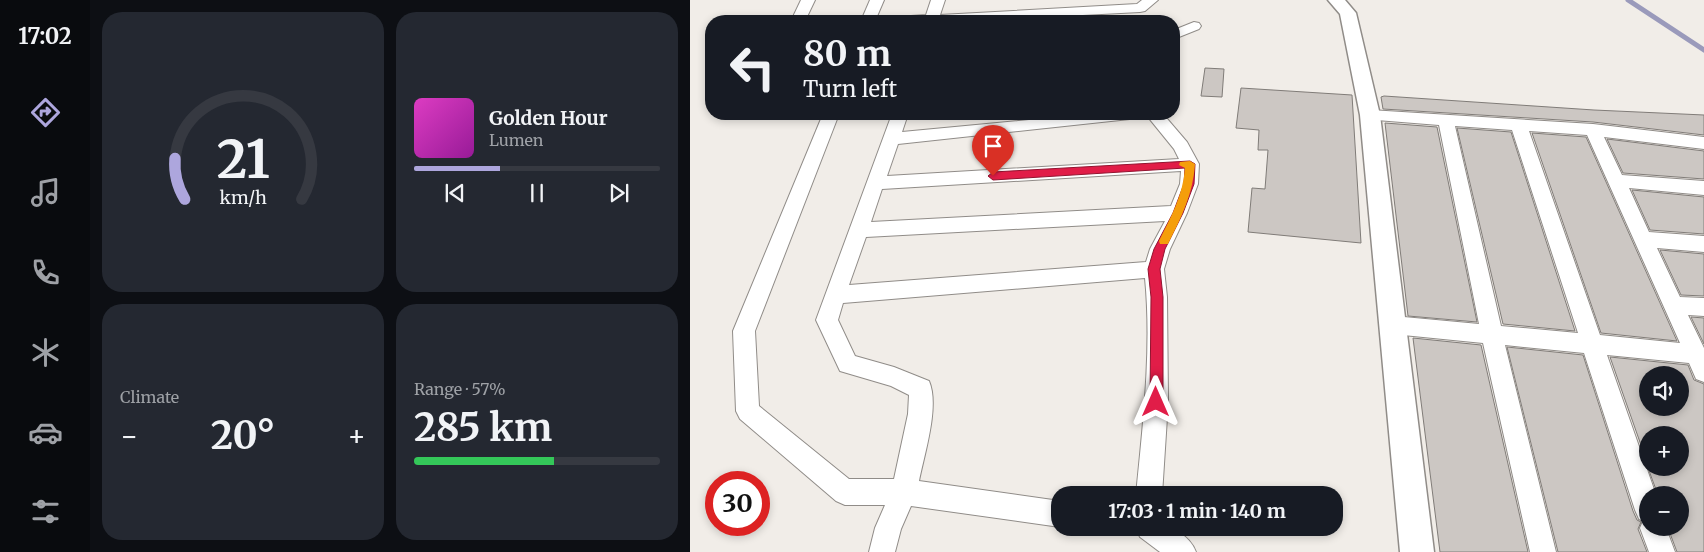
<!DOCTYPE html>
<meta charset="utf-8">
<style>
body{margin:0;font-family:Merriweather,serif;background:#242831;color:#f1f3f6;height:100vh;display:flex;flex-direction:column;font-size:19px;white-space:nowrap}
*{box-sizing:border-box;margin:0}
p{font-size:16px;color:#9ea1a6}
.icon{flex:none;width:28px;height:28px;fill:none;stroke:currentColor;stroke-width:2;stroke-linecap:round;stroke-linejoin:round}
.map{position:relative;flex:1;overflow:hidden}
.sheet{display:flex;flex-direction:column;gap:12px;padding:12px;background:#0d0f14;width:600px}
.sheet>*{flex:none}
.hud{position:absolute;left:15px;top:15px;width:475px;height:105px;border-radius:20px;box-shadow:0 2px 8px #0003;background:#171b24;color:#f1f3f6;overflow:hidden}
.fabs{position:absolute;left:949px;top:366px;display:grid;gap:10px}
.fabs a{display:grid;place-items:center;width:50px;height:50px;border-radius:50%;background:#171b24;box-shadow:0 2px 8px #0003;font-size:25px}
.speed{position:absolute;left:15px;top:471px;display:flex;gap:10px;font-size:25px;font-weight:700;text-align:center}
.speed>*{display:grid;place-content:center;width:65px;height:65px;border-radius:50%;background:#171b24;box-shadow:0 2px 8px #0003;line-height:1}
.speed .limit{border:8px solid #d22;background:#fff;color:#111}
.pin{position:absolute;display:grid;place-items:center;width:42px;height:42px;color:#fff;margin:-51px -21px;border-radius:50% 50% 50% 0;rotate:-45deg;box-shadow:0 0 5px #0007}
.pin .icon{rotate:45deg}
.me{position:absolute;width:55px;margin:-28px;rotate:0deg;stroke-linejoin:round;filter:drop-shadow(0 0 4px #0008)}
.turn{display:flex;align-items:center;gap:18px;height:105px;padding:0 15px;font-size:22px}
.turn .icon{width:65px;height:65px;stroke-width:2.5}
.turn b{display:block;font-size:35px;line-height:42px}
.big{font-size:38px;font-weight:700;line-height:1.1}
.sheet .widget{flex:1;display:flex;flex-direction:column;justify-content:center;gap:8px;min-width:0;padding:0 18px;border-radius:20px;background:#242831}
.sheet .dial{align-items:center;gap:0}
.dial svg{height:130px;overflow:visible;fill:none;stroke:#363941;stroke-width:7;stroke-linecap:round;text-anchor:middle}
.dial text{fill:#f1f3f6;stroke:none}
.song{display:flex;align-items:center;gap:15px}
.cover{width:60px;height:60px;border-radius:8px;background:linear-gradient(135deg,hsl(310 70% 55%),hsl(300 70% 35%))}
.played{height:5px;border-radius:2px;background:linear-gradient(90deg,#ada6dd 35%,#363941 35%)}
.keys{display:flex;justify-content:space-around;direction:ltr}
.heat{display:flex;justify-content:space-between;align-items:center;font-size:28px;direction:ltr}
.charge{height:8px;border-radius:4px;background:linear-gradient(90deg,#34c759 57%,#363941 0)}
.sheet .tiles{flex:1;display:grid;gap:12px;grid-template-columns:repeat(2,1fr)}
.trip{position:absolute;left:361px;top:486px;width:292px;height:50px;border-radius:20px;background:#171b24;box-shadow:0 2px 8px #0003;font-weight:700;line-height:50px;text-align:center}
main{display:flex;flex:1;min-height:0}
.menu{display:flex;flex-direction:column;width:90px;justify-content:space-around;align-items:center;background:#090b0e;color:#9ea1a6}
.menu .icon{width:35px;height:35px}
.menu .active{color:#ada6dd}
.menu b{font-size:22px;color:#f1f3f6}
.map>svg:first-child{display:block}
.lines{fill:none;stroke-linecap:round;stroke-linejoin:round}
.stream{stroke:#9a9abb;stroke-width:5}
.building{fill:#ccc7c3;stroke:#807c78;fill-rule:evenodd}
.minor-casing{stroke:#908c88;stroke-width:2}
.tertiary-casing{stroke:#908c88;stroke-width:3}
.minor{fill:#fff;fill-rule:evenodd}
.tertiary{fill:#fff;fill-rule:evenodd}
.route{fill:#e11d48;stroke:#92132f}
.slow{fill:#f59e0b}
</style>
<main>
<nav class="menu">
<b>17:02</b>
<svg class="icon active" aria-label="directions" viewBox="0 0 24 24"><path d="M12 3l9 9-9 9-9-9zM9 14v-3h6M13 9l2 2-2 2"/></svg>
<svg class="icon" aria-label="music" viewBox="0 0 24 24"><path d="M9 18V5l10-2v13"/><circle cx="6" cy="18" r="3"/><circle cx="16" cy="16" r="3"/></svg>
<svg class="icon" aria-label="phone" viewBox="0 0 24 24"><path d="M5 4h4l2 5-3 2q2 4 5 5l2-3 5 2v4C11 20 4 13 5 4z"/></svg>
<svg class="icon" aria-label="climate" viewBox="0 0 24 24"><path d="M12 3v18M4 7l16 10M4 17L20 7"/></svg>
<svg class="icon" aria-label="car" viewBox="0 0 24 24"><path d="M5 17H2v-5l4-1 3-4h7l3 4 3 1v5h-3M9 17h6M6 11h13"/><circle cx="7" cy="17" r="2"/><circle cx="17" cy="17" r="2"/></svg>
<svg class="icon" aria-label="filters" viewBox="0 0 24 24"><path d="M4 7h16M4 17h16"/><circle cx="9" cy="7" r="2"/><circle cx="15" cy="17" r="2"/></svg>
</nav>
<section class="sheet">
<div class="tiles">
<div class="widget dial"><svg viewBox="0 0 100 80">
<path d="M14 69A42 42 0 1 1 86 69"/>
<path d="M14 69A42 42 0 0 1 8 44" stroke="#ada6dd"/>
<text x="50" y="56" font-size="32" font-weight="700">21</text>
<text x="50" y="72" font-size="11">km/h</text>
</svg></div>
<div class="widget">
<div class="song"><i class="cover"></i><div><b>Golden Hour</b><p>Lumen</p></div></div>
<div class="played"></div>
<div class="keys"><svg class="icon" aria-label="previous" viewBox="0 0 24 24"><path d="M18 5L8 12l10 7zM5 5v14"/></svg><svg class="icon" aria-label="pause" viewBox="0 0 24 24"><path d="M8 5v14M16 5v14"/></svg><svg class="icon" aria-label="next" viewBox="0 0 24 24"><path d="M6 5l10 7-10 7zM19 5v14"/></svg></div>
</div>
<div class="widget"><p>Climate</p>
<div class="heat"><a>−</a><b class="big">20°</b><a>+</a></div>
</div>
<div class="widget"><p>Range · 57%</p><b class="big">285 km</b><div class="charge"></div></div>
</div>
</section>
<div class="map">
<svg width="1014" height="552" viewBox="0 0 1014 552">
<rect width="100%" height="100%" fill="#f1ede8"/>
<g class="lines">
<path class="stream" d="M938 0 1014 50"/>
</g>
<g class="building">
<path d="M515 68 534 69 532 97 511 96Z"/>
<path d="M551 88 662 95 671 243 558 232 562 188 575 189 578 150H568L569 130 546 128Z"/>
<path d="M694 96 904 110 1014 115V135L903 122 693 109 691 97Z"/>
<path d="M695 123 747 127 787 322 718 316Z"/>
<path d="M767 128 821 132 885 331 813 324Z"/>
<path d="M842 133 896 137 987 341 911 333Z"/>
<path d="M917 139 1014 151V179L933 173Z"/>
<path d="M942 190 1014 197V234L960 230Z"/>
<path d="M970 250 1014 254V296L991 295Z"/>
<path d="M1001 317 1014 318V344Z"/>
<path d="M723 338 791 345 838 552H750Z"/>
<path d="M817 347 893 355 943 511 947 520 951 522 948 529 957 552H868Z"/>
<path d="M920 357 998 365 1004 380 1014 384V552H987L978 528H990V495H968L958 468H990V435H958V465ZM958 375H990V408H958Z"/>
</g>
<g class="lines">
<defs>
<g id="minor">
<path d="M111 0H125L115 21H101Z"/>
<path d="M180 0H194L185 21H171Z"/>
<path d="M241 0H255L250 15 447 4 452 0H468L455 11 450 12 278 21H199L206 17 236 15Z"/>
<path d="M504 22 509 23 511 26 509 29 484 39V30Z"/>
<path d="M680 110 903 124 1014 137V149L914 137 932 175 1014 181V195L939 188 959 232 1014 236V252L967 248 990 297 1014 298V316L998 315 1014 348V382L1006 379 999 363 917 355 966 495H958V528H976L985 552H959L950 528 953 521 949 519 945 510 894 353 815 345 866 552H840L793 343 703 334 696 332 692 325 696 318 703 316 789 324 749 125 674 119 672 115 674 111ZM765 126 822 130 888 333 811 326ZM839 131 897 135 990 343 910 335Z"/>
<path d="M133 114H149L65 331 69 406 159 479H204L218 414 219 395 201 386 150 371 126 320 202 114H218L212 132 401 114H473L497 142 509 164 508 184 497 213 480 249 474 269 477 297 478 402 472 495H446C453 424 462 349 455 278L153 303 148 320 165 356 204 367 239 381C250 406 234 455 229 481L370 501V527L221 506 211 529 205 552H179L185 528 195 505H155L146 501 50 419 46 411 43 331ZM458 117 484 149 489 159 197 176 208 144ZM491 171 490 184 481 206 181 222 192 189ZM475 221 460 249 456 262 159 285 176 237Z"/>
<path d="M446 528C470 525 496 527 506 552H470L450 537Z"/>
</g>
<path id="tertiary" d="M638 0H655L666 13 690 115 744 552H710L670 115 650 14Z"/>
</defs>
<use href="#minor" class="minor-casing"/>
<use href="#tertiary" class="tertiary-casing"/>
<use href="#minor" class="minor"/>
<use href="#tertiary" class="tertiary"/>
</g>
<path class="route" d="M500 161 505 164 504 184 493 213 475 249 470 269 473 297V402L471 407 466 408 462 407 460 402 461 297 458 269 464 249 483 213 494 184 495 168 303 180 298 176 303 172Z"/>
<path class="slow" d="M500 161 505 164C503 194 491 218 478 244H470L469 241C481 217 493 195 495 168L489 165 490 162Z"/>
</svg>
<div class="fabs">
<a><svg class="icon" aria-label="sound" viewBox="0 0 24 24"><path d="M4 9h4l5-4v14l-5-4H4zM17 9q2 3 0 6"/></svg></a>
<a>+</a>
<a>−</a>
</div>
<div class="speed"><div class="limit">30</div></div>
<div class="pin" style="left:303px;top:176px;background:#d93025"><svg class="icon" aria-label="arrive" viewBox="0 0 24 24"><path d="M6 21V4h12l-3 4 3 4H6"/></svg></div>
<svg class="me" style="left:466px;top:402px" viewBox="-20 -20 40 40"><path d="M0-17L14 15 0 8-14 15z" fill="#e11d48" stroke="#fff" stroke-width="4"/></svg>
<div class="trip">17:03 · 1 min · 140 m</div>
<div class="hud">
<div class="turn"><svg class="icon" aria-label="left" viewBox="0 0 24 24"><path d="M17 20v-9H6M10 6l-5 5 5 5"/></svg><div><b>80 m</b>Turn left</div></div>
</div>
</div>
</main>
